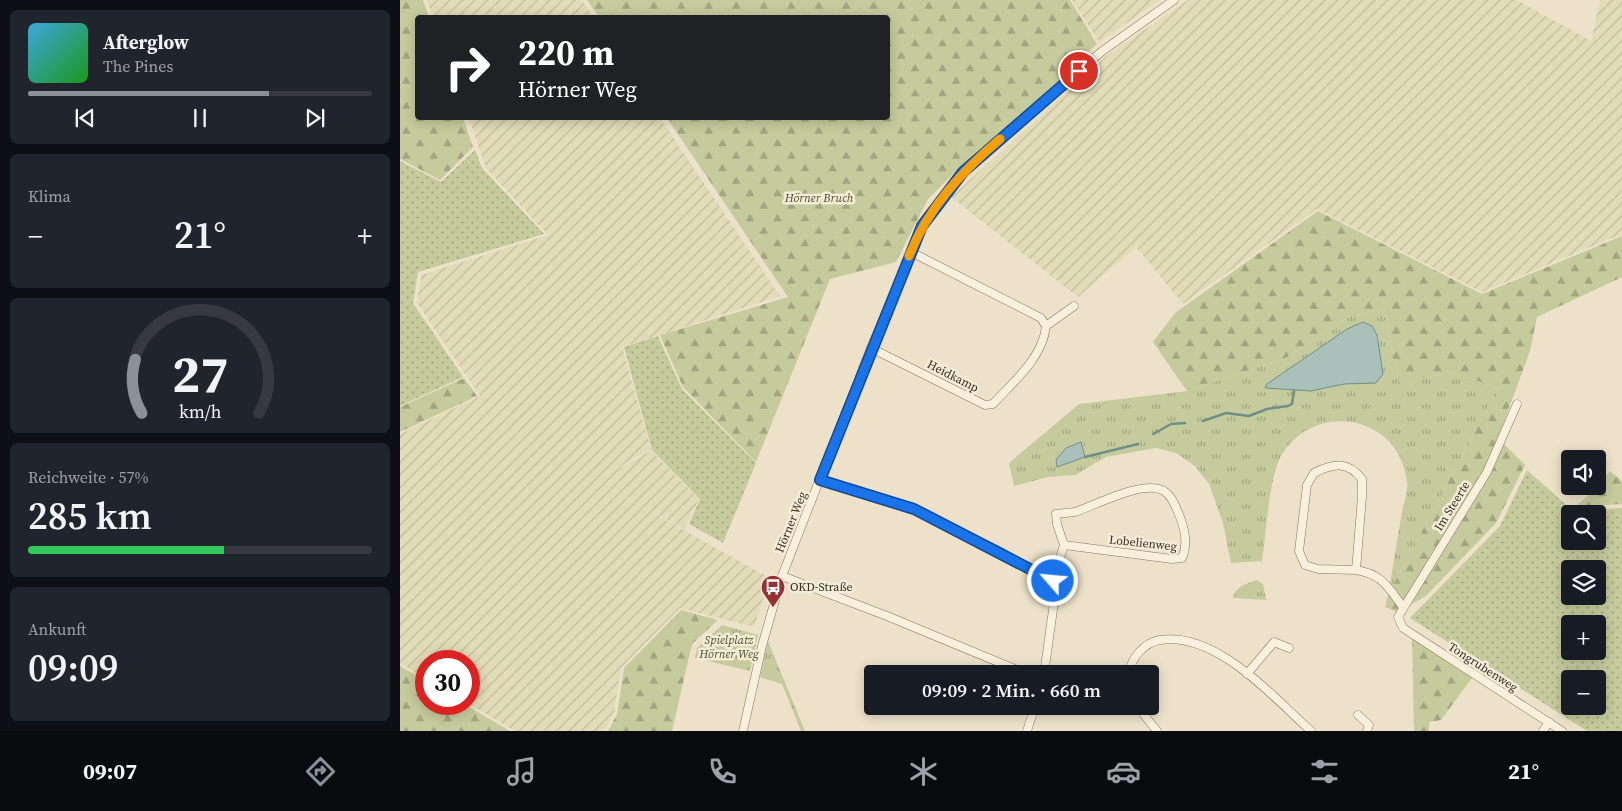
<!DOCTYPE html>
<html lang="de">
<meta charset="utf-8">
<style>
body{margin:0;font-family:"Source Serif 4",serif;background:#20242c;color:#f1f3f6;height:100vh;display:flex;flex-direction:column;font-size:19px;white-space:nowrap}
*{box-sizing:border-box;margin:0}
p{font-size:16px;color:#9ea1a6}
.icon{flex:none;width:28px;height:28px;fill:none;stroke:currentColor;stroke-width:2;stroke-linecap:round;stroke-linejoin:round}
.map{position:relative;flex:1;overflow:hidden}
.details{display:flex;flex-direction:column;gap:10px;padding:10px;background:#0d0f14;width:400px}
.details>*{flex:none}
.banner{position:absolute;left:15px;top:15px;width:475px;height:105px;border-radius:5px;box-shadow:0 2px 12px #0003;background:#202124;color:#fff;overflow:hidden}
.controls{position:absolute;left:1161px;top:450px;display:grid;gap:10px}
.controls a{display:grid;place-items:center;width:45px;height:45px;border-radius:5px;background:#171b24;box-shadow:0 2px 12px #0003;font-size:25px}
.speed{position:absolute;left:15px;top:650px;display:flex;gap:10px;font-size:25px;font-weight:700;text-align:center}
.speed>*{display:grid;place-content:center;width:65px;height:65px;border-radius:50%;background:#171b24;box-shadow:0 2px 12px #0003;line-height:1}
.speed .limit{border:8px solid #d22;background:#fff;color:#111}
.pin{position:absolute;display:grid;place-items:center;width:42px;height:42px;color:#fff;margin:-21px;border:2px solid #fff;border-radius:50%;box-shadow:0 1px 5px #0007}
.me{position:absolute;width:55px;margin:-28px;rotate:297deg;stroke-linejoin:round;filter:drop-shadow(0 0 4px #0008)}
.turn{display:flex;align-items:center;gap:18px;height:105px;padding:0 20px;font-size:22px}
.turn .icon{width:65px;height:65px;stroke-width:2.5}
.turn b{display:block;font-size:35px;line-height:42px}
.big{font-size:38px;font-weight:600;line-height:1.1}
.details .card{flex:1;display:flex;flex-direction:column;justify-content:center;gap:8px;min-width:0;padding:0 18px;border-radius:8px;background:#20242c}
.details .dial{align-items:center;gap:0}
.dial svg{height:130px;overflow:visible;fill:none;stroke:#363941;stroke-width:7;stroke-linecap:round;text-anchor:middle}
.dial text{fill:#f1f3f6;stroke:none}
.song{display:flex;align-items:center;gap:15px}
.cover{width:60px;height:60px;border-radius:8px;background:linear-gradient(135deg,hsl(200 70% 55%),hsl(120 70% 35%))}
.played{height:5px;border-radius:2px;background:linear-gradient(90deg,#8c9099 70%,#363941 70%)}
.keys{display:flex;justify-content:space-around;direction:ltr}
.heat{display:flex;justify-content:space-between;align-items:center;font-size:28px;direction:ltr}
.charge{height:8px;border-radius:4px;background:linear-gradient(90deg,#34c759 57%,#363941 0)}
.trip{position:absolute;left:464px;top:665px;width:295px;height:50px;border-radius:5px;background:#171b24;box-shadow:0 2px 12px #0003;font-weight:600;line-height:50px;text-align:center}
.menu{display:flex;height:80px;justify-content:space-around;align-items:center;background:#090b0e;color:#9ea1a6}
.menu .icon{width:35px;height:35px}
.menu .active{color:#8c9099}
.menu b{font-size:22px;color:#f1f3f6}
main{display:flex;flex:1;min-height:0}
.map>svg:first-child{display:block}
.farmland{fill:url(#farmland-furrows)}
.grass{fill:url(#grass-dots);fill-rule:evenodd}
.forest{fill:url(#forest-firs)}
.park{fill:url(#park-tufts)}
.water{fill:#a9c1ba;stroke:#709087}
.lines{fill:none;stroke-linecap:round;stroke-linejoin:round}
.stream{stroke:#709087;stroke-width:2.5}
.minor-casing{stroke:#88745e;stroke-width:9}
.minor{stroke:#f8efdc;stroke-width:8}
.route-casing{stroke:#114b97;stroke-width:12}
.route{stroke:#1a73e8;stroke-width:9}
.slow{stroke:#f59e0b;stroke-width:9}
.labels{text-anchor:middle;stroke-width:5;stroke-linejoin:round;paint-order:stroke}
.park-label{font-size:12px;font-style:italic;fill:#4a5529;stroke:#f4ecd8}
.street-label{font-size:12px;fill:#3a2d21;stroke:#f4ecd8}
.poi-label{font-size:12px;fill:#3a2d21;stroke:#f4ecd8;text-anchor:start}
</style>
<main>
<section class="details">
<div class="card">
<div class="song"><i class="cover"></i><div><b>Afterglow</b><p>The Pines</p></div></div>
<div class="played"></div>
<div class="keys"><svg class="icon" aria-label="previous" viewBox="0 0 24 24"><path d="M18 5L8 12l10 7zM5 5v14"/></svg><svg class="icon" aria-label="pause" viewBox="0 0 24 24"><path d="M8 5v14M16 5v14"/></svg><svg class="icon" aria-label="next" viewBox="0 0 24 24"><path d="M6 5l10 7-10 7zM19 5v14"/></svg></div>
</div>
<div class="card"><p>Klima</p>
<div class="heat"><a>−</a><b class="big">21°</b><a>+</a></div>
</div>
<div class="card dial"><svg viewBox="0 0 100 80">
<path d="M14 69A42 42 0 1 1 86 69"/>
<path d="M14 69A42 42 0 0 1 10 36" stroke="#8c9099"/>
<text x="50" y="56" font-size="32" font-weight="700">27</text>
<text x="50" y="72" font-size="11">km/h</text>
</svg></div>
<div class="card"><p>Reichweite · 57%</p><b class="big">285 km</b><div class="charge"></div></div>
<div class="card"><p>Ankunft</p><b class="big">09:09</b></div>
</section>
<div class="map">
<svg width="1222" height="731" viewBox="0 0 1222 731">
<defs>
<pattern id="farmland-furrows" width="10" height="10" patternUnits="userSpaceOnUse" patternTransform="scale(1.25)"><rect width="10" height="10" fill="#e2dbb7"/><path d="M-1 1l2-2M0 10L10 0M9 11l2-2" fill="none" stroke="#c3bc9d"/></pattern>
<pattern id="grass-dots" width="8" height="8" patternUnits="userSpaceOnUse" patternTransform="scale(1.25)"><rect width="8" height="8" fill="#c6cb9d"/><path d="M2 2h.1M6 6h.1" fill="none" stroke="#a2a580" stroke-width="1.8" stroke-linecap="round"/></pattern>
<pattern id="forest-firs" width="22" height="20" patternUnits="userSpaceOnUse" patternTransform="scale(1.25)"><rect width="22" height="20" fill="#c6cb9d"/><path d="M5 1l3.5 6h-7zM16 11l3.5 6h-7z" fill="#a2a580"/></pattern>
<pattern id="park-tufts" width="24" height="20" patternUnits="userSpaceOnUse" patternTransform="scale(1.25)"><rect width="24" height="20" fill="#c6cb9d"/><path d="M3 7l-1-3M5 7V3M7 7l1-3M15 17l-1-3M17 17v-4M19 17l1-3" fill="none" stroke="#a2a580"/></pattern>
</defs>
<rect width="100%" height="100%" fill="#ede2c9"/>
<g class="farmland">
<path d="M27 0H182L194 17H33Z"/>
<path d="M672 0H760L699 42Z"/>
<path d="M788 0H1117L1191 41 1200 0H1222V234L1082 292 917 209 783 304 736 247 678 297 551 197 705 57Z"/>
<path d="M69 118H260L380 296 222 347 251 449 201 477 251 451 299 499 284 529 196 481 370 578 354 627 280 608 221 668 214 713 205 731H115L69 704V661H26V679L0 663V434L80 396 17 303 21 275 148 235 86 168Z"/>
</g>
<g class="grass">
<path d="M75 150 82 168 144 234 18 272 13 303 63 377 0 406V161L41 182Z"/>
<path d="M258 336 282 389 356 463 323 543 289 524 300 499 252 450 224 347Z"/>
<path d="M1127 470 1173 511 1222 508V731H1187L1010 618 1100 526ZM1170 514H1198V541H1170ZM1170 569H1198V596H1170ZM1170 624H1198V651H1170ZM1170 679H1198V706H1170Z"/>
</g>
<g class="forest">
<path d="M0 0H23L29 17 18 18V118H63L73 147 40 180 0 159Z"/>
<path d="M187 0H670L697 44 638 100 558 169 528 199 496 262 430 279 356 462 283 387 260 335 388 297 267 118H488V18L199 17Z"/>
<path d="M918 211 1082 294 1222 236V277L1137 317 1130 351 1098 438 1125 465 1096 523 1026 596 997 612 985 607 988 595 1098 388 1051 372 999 384 984 308 949 317 886 358 787 391 753 342 775 313Z"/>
<path d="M64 378 77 396 0 432V407Z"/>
<path d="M1210 471 1222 481V504L1175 507 1198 486Z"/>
<path d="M281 610 318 620 292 644 272 731H208L217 714 224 668Z"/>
<path d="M1012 637 1072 678 1041 720 1029 722V731H1014Z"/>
<path d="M0 666 26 681V704H64L110 731H0Z"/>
</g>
<g class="park">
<path d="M984 308 999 384 1051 372 1098 388 988 595C993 567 997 540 1002 512 1004 503 1008 491 1007 482 1000 415 915 399 881 456 869 477 866 535 862 561L831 563 823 523 809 484 795 466 776 453 756 448 706 457 675 475 648 477 614 486 609 463 679 404 787 391 886 358 949 317Z"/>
<path d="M857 580 863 584 866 600 833 598C836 586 846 584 857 580Z"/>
<path d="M322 625 358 635 350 671 295 658 297 648Z"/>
<path d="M368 641 405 731H401L382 684 360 677Z"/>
</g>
<g class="water">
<path d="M963 322 972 326 977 335 983 374 976 383 944 384 911 391 865 388 867 384 947 329Z"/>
<path d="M681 442 685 457 657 467 656 460 666 448Z"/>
</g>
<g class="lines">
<g class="stream">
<path d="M803 421 826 413 849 416 867 409 888 406 892 404 894 391"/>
<path d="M753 434 771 424 785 423"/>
<path d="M685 457 738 444"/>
</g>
<defs>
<g id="minor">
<path d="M511 252 641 318 646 326"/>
<path d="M471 348 585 405 593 404C613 382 643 358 646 326L674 306"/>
<path d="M1117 404 1087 472 998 617 1003 628 1162 731"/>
<path d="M420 480 514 509 601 552 637 574 657 581 644 674"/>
<path d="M956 570 918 569 905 565 899 551 907 485 914 473C933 463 948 461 962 479V497L956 570C982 574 988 587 1003 607"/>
<path d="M382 576 487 616 627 674"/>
<path d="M653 581 664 545 657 524 656 514C663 513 669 513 675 512 696 505 744 479 764 491 773 497 776 508 780 517 785 530 788 545 782 558L772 559 664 545"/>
<path d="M728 674C732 658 743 643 760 640 816 631 873 697 911 731"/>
<path d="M847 674 874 642 889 648"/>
<path d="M737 706 757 731"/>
<path d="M958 715 969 725 967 731"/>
<path d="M343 731 362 646 382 576 471 348 522 226 563 171 594 143 701 52 774 0"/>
<path d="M627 731 635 706"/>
<path d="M1143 731 1149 722"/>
</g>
</defs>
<use href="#minor" class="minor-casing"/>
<use href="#minor" class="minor"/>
</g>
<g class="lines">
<defs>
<path id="route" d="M653 581 514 509 420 480 522 226 563 172 679 71"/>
</defs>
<use href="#route" class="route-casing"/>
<use href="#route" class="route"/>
<path class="slow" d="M509 256C528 208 561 172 600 139"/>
</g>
<defs>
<symbol id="bus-pin" viewBox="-11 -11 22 30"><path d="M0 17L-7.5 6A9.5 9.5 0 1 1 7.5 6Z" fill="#953133" stroke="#f4ecd8"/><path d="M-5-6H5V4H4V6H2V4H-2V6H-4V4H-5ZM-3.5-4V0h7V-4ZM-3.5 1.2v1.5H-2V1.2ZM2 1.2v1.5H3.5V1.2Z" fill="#fff"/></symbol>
</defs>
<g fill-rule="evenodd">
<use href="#bus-pin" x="359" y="573" width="28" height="38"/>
</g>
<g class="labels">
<g class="park-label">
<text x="419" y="202">Hörner Bruch</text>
<text x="329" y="644">Spielplatz<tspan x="329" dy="14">Hörner Weg</tspan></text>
</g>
<g class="street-label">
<text transform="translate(553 376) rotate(27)" y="4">Heidkamp</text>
<text transform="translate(1052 506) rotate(-58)" y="4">Im Steerte</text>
<text transform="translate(391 522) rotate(-68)" y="4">Hörner Weg</text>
<text transform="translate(743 543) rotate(6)" y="4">Lobelienweg</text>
<text transform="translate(1083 667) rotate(33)" y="4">Tongrubenweg</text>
</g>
<g class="poi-label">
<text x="390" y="591">OKD-Straße</text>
</g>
</g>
</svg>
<div class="controls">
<a><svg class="icon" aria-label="sound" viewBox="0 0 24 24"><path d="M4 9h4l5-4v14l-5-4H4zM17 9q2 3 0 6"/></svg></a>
<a><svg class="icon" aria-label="search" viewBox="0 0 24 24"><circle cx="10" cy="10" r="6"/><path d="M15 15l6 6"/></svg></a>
<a><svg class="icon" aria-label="layers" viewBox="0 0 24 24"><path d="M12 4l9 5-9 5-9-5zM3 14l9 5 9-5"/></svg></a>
<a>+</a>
<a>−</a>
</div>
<div class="speed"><div class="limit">30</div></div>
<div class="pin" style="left:679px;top:71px;background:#d93025"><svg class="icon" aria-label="arrive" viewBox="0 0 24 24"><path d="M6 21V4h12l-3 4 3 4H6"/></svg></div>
<svg class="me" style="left:653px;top:581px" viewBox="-20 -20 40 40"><circle r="17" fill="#1a73e8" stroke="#fff" stroke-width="3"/><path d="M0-11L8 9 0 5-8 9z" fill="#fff"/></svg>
<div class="trip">09:09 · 2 Min. · 660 m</div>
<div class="banner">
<div class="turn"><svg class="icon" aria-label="right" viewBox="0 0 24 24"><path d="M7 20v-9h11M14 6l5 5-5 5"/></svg><div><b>220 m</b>Hörner Weg</div></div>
</div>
</div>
</main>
<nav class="menu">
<b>09:07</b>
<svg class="icon active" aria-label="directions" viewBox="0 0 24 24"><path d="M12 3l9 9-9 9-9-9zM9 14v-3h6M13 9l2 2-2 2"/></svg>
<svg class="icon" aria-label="music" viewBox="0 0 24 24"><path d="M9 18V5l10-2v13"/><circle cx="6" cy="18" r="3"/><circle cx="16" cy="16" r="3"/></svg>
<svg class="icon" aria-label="phone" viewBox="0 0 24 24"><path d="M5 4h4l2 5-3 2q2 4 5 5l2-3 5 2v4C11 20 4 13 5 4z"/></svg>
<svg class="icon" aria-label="climate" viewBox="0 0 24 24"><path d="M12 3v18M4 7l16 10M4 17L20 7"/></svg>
<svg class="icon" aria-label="car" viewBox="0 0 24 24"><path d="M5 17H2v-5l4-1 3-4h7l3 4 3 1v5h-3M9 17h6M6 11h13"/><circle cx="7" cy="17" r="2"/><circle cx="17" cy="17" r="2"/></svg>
<svg class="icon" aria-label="filters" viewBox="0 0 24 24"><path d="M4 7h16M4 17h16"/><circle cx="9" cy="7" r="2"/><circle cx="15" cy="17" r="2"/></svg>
<b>21°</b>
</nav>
